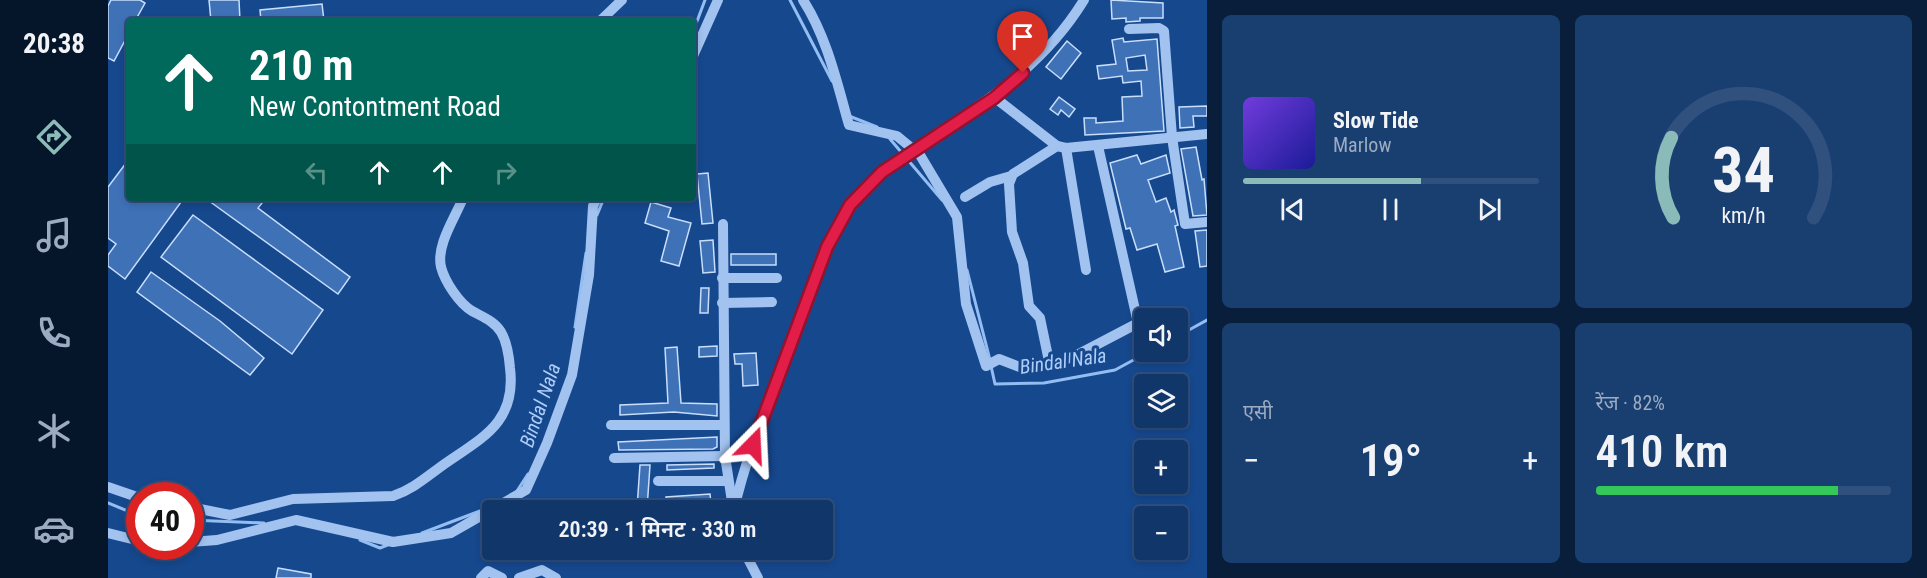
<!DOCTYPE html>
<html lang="hi">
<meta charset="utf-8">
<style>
body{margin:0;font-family:"Roboto Condensed","Noto Sans Devanagari",sans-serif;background:#193e70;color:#f1f3f6;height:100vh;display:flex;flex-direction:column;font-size:22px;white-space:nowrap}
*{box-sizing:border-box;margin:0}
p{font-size:20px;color:#9cabc1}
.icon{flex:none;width:33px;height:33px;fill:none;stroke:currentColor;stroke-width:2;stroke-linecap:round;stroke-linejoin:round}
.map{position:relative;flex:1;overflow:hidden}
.panel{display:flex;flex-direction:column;gap:15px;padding:15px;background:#091e3a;width:720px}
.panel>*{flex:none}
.banner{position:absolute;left:18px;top:18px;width:570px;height:183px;border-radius:6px;box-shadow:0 3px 9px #0003,0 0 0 2px #30507e;background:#00695c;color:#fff;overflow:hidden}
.tools{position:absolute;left:1026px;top:308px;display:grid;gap:12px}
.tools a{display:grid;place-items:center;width:54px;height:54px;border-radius:6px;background:#10366a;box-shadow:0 3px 9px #0003,0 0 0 2px #30507e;font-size:30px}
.speed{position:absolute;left:18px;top:482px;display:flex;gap:12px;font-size:30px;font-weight:700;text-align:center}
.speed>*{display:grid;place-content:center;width:78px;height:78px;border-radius:50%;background:#10366a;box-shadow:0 3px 9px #0003,0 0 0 2px #30507e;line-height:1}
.speed .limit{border:9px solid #d22;background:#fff;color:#111}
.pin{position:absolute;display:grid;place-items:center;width:51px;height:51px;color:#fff;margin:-62px -26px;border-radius:50% 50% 50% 0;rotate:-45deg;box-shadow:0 0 6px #0007}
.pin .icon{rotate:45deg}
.me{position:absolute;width:66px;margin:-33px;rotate:21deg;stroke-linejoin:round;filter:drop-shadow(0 0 4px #0008)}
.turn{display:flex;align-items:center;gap:21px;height:126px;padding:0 24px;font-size:27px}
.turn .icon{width:78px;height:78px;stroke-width:2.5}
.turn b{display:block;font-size:42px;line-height:51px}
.lanes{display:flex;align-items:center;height:57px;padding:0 24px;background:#0003;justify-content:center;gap:30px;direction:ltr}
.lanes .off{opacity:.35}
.big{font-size:45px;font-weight:600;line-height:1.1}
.panel .card{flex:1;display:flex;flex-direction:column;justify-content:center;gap:9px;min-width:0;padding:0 21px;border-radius:9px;background:#193e70}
.panel .dial{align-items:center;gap:0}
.dial svg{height:156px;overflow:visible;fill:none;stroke:#30507e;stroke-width:7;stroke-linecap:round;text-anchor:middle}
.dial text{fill:#f1f3f6;stroke:none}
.song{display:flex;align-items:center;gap:18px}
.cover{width:72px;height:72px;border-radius:9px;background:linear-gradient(135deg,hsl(260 70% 55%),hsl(240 70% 35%))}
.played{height:6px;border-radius:3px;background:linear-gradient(90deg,#8bbbb9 60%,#30507e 60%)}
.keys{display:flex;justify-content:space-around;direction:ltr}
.heat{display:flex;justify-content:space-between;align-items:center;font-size:33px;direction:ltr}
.charge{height:9px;border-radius:4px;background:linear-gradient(90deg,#34c759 82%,#30507e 0)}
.panel .tiles{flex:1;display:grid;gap:15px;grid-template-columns:repeat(2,1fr)}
.trip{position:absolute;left:374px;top:500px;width:351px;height:60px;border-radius:6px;background:#10366a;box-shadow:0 3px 9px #0003,0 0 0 2px #30507e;font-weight:600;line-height:60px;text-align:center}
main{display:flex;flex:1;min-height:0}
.tabs{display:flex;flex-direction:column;width:108px;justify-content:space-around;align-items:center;background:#06162a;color:#9cabc1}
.tabs .icon{width:42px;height:42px}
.tabs .on{color:#8bbbb9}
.tabs b{font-size:27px;color:#f1f3f6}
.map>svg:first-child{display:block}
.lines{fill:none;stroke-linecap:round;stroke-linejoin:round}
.stream{stroke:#94bdf2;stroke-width:3}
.building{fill:#3f71b7;stroke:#c8defb;stroke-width:1.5;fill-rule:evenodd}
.minor{stroke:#a2c3f0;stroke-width:10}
.minor-bridge{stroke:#a2c3f0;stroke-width:10}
.route-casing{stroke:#92132f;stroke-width:15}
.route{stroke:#e11d48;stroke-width:10}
.labels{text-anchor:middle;stroke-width:6;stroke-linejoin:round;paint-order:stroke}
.water-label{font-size:20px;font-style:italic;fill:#aecdf7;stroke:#16488e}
</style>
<main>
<nav class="tabs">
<b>20:38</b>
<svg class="icon on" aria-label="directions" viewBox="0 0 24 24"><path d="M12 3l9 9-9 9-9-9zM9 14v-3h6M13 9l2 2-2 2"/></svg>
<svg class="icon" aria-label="music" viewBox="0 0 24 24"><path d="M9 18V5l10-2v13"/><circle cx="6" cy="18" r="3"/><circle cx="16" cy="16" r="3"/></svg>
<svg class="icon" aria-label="phone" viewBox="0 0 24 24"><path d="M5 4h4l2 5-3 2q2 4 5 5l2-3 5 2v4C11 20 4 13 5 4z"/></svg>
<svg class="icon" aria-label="climate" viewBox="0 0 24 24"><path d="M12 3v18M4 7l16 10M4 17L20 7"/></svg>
<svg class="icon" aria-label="car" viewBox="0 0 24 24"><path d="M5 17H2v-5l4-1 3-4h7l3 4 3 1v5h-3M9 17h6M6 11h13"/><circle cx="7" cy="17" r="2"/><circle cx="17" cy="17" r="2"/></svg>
</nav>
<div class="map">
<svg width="1099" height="578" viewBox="0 0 1099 578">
<rect width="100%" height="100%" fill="#16488e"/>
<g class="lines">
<g class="stream">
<path d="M682 0 724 81"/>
<path d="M585 32 597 0"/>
<path d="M741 116 769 127"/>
<path d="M782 139 834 200"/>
<path d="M489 215 496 198"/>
<path d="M859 270 882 360"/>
<path d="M467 327 478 253"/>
<path d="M1070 336 1099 320"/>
<path d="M883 366 887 384 936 383 1007 370 1042 351"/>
<path d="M409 491 420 474"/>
<path d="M0 503 32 516"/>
<path d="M82 520 156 523"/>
<path d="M314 533 372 511"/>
<path d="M252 540 272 548 282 544"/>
</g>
</g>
<g class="building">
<path d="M3 0H32L37 3 27 21H21V33L6 61 0 58V6Z"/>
<path d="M101 0H131L132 21H103Z"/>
<path d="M1003 0 1055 3V18H1032V21L1018 22V18L1004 19Z"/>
<path d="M214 4 216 21H153L152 10Z"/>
<path d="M1015 38 1016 42 1049 39 1056 131 977 135 976 118H988V123L1015 121 1014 97 1034 96 1033 81 1015 83 1014 76 991 79 989 66 1008 64 1004 40ZM1037 55 1039 70 1020 71 1018 58Z"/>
<path d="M959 41 973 53 953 79 938 67Z"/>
<path d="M951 97 967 109 961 117 953 110 950 115 942 109Z"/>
<path d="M1099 106V116H1085L1086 127 1072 128 1071 107Z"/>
<path d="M1088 147 1094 180 1096 179 1099 215 1085 216 1073 149Z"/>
<path d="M1029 155 1033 164 1058 155 1062 173 1040 180 1048 202 1058 198 1063 212 1066 210 1070 225 1067 226 1076 267 1057 272 1049 244 1029 250 1022 228 1018 229 1002 163Z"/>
<path d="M21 159V198H76L17 279 0 266V255L8 244 0 238V187Z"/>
<path d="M600 173 605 223 594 224 589 174Z"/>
<path d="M97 198H158L150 208 242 277 230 294Z"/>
<path d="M543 202 563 208 560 217 583 223 571 266 553 261 561 231 537 223Z"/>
<path d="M85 215 215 310 184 354 53 257Z"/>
<path d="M1099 230V266L1092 267 1087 231Z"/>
<path d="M605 240 607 272 595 273 592 241Z"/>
<rect x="623" y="254" width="45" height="11"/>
<path d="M43 272 112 321 156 358 142 375 29 292Z"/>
<path d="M593 288H601L600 313H592Z"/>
<path d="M609 346V356L591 357V347Z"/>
<path d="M569 347 573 403 609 404V416L566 412 512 415V405L560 403 557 348Z"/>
<path d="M648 353 650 385 635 386 634 364H627L626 354Z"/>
<path d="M609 437V447L605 449 511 450 510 442Z"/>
<path d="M606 464V468L559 470V465Z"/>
<path d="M532 465H542L539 509 529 508Z"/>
<path d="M602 494 603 503 559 507 558 497Z"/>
<path d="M170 568 203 574V578H168Z"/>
</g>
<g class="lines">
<g class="minor">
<path d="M695 0C719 37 729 83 741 125L789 136 812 155 849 217 858 304 878 366 891 359 919 370 930 369 967 356 1030 323 990 146"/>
<path d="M492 21 514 0"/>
<path d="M1021 29 1051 28 1056 31 1064 137 1077 224 1099 222"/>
<path d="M585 56 610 0"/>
<path d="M886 97 949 146 958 148 1099 134"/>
<path d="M831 132C888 96 940 59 976 0"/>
<path d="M958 148 978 270"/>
<path d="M857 197 882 182 903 176"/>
<path d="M615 224 617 456 625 508"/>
<path d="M614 278H669"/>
<path d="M614 303 664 302"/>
<path d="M942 366 932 318 921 306 915 263 904 232 901 184 905 174 949 146"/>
<path d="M503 425H616"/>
<path d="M506 458 617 456"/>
<path d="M550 481H619"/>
<path d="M0 487 32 498"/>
<path d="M82 507 122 515 185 499 285 496C303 490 316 479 331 468 371 439 409 425 402 368 401 356 399 342 393 332 386 321 375 317 364 311 351 303 337 282 333 267 328 245 347 218 355 198"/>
<path d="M626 510C638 454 662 402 682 349 707 285 721 219 774 172"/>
<path d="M0 533 32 541"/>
<path d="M82 542 109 540 188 520 285 542 343 533 418 490 439 443 464 375 481 275 485 206 489 198"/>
<path d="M635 549 650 578"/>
<path d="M373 578 380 571 394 578"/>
<path d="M411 578 434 570 448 578"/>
</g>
<path class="minor-bridge" d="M774 172 831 132"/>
</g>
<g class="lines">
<defs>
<path id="route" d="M645 445 719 247 742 205 774 172 886 98 915 73"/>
</defs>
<use href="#route" class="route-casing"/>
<use href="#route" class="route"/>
</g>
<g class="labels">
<g class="water-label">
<text transform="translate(955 361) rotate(-8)" y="7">Bindal Nala</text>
<text transform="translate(432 405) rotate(-71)" y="7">Bindal Nala</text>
</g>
</g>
</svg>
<div class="tools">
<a><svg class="icon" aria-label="sound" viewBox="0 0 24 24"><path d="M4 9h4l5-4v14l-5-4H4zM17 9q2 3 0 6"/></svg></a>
<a><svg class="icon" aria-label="layers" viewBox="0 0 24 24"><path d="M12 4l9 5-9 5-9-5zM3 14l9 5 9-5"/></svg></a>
<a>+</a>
<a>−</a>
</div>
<div class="speed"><div class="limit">40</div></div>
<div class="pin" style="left:915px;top:73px;background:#d93025"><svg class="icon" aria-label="arrive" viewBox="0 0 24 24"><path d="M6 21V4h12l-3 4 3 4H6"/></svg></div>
<svg class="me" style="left:645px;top:445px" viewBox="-20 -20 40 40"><path d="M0-17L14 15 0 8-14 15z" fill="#e11d48" stroke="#fff" stroke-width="4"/></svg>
<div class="trip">20:39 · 1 मिनट · 330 m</div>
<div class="banner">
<div class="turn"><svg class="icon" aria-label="ahead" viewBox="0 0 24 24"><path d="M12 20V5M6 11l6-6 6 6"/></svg><div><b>210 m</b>New Contontment Road</div></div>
<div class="lanes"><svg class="icon off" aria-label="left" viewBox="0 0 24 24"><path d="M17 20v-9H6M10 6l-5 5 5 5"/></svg><svg class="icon" aria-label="ahead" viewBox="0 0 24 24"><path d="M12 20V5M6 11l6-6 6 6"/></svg><svg class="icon" aria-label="ahead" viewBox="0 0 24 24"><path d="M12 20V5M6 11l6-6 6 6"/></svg><svg class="icon off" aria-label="right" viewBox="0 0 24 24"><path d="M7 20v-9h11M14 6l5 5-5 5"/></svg></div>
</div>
</div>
<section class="panel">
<div class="tiles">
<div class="card">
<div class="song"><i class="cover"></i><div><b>Slow Tide</b><p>Marlow</p></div></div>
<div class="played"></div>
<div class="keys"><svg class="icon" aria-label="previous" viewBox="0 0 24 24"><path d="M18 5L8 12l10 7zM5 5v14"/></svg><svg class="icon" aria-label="pause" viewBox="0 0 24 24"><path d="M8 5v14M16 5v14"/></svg><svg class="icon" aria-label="next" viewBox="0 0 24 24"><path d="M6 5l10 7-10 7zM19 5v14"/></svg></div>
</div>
<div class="card dial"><svg viewBox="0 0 100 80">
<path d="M14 69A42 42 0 1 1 86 69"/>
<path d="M14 69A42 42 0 0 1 13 28" stroke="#8bbbb9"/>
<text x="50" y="56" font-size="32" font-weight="700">34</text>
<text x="50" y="72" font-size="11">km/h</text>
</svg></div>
<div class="card"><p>एसी</p>
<div class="heat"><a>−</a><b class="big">19°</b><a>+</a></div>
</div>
<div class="card"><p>रेंज · 82%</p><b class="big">410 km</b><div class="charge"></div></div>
</div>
</section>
</main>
